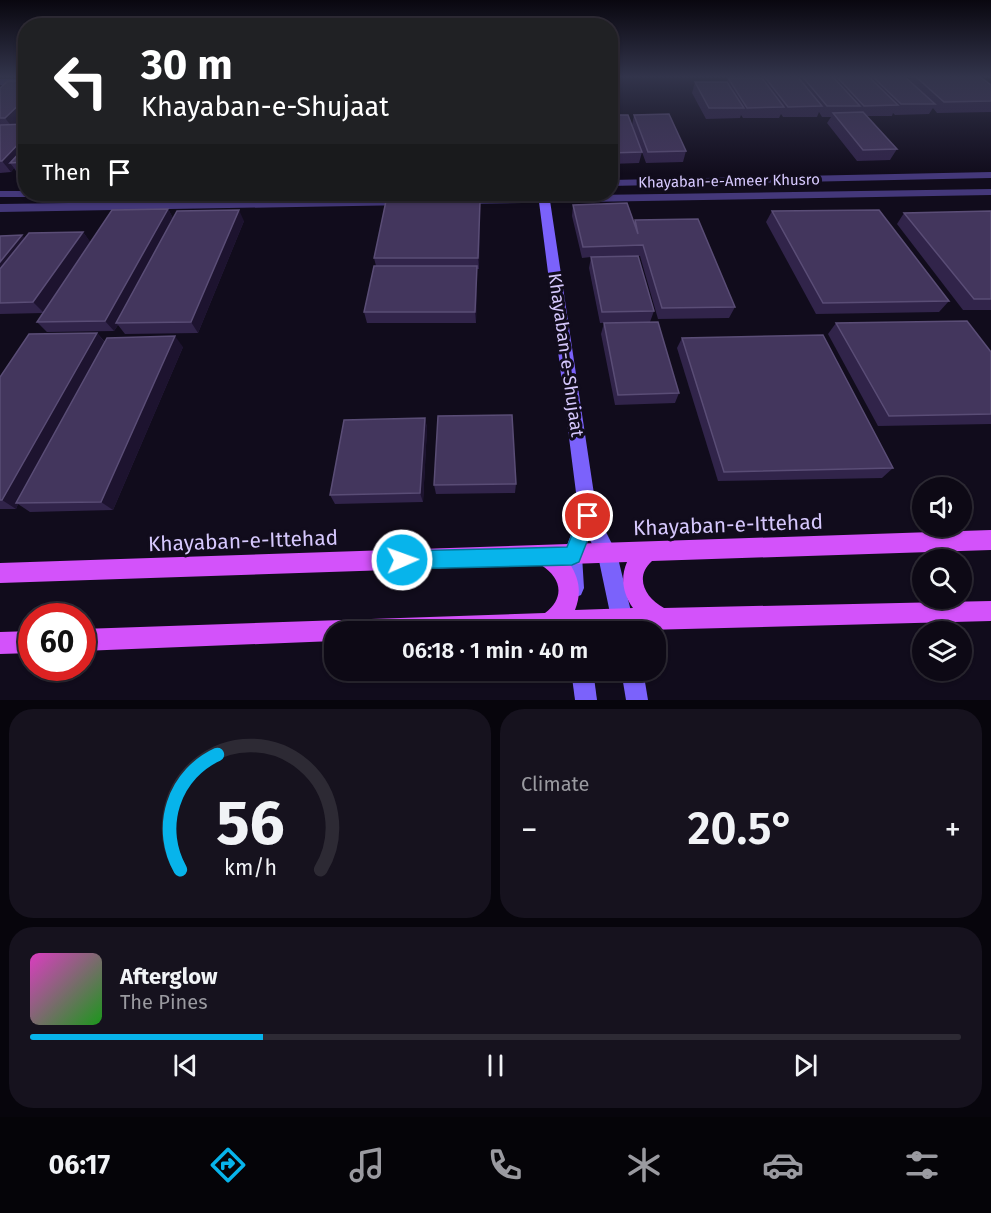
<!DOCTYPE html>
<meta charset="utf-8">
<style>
body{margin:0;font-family:"Fira Sans",sans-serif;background:#16121e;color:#f1f3f6;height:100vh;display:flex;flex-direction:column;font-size:22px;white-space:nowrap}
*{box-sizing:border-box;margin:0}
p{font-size:20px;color:#9a9aa0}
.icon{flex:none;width:33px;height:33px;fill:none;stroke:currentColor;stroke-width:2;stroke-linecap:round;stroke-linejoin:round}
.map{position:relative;height:700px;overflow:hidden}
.side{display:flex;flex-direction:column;gap:9px;padding:9px;background:#07050c;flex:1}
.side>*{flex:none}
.top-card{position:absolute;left:18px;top:18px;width:600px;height:183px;border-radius:24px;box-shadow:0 2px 4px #0004,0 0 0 2px #2d2a34;background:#202124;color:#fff;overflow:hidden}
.tools{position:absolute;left:912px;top:477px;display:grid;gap:12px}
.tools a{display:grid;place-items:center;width:60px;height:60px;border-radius:50%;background:#0d0915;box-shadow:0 2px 4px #0004,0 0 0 2px #2d2a34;font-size:30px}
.speed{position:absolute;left:18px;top:603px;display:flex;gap:12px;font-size:30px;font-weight:700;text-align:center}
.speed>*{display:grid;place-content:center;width:78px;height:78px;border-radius:50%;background:#0d0915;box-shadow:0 2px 4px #0004,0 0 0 2px #2d2a34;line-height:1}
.speed .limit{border:9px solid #d22;background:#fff;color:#111}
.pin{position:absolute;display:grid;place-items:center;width:51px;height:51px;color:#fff;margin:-26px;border:3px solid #fff;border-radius:50%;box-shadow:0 2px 6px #0007}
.me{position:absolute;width:66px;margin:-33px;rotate:88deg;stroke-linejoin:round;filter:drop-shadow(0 0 4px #0008)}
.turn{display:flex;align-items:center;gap:21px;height:126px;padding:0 24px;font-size:27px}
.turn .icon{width:78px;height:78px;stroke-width:2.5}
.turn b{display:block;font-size:42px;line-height:51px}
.then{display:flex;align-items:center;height:57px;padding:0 24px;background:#0003;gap:12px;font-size:22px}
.big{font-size:45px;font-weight:600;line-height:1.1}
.side .tile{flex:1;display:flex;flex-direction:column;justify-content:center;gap:9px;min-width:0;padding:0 21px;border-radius:24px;background:#16121e}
.side .dial{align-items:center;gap:0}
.dial svg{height:156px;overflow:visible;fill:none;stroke:#2d2a34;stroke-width:7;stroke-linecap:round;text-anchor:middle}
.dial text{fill:#f1f3f6;stroke:none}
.song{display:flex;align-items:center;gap:18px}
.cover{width:72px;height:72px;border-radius:9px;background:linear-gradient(135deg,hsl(310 70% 55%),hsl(120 70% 35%))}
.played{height:6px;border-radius:3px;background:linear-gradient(90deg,#07b4eb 25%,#2d2a34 25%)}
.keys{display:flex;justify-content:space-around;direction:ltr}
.heat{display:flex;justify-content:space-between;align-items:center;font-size:33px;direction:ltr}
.side .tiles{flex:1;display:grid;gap:9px;grid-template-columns:1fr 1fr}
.tile:last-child{grid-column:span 2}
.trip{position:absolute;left:324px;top:621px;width:342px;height:60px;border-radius:24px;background:#0d0915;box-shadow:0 2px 4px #0004,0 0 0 2px #2d2a34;font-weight:600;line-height:60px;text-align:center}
.menu{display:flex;height:96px;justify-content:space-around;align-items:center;background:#050408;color:#9a9aa0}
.menu .icon{width:42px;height:42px}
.menu .active{color:#07b4eb}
.menu b{font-size:27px;color:#f1f3f6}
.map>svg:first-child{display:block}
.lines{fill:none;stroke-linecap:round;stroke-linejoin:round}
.minor{fill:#44387a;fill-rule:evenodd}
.secondary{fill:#7b62fb;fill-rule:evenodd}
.primary{fill:#d352fa;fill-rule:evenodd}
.wall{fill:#31244a}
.shaded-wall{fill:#1d132f}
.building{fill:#43365d;stroke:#5a4d76;stroke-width:1.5}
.route{fill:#07b4eb;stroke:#057599;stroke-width:1.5}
.labels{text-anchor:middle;stroke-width:6;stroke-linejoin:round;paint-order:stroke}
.far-street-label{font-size:15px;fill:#d6c8fd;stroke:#110c1c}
.street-label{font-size:18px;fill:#d6c8fd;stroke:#110c1c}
.near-street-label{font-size:21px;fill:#d6c8fd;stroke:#110c1c}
</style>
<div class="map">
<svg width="991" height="700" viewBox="0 0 991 700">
<rect width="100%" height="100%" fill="#110c1c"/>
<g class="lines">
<g class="minor">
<rect x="0" y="79" width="26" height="6"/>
<path d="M991 172V178L610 186V180Z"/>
<path d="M991 189V195L0 212V204Z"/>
<path d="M0 191H26V194H36L30 197H0Z"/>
</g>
<g class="secondary">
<path d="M538 194H549L597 514 617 554 636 632H614L598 556 589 538 582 556 584 588 581 595 574 598 567 595C555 567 568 542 579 516Z"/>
<path d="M571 670H593L597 700H575Z"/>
<path d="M621 670H643L648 700H626Z"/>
</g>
<g class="primary">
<path d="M991 530V550L652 561C634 577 645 598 664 608L991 601V621L566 632H334V641L82 651V629L545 613C565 598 562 578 541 565L0 583V563ZM627 562C620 578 623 594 633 608L575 610C582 592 579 579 570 564Z"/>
<path d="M32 631V653L0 654V632Z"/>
</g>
</g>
<g class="wall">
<path d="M764 76H832L833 77 834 76H904L909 80 912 76H979L991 85V112L937 113 933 108 929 114 895 115 893 113 892 116H867L897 149 890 160 857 161 827 123 831 117H822L819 112 817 117H783L781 114 779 118H743L741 115 740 118 706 119 692 93 695 82H727L728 78 763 79Z"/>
<path d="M26 81V115L17 124H26V174H18L14 168 11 172 0 173V88Z"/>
<path d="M610 115 632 125 634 115 686 151 683 162 646 163 642 152 639 163 610 164Z"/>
<path d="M480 202 479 269H477L476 323H367L364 312 376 266 374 258Z"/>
<path d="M573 205 634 223 635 220 735 307 729 318 658 319 640 256 613 257 654 311 650 322 679 393 675 403 615 405 601 334 604 323 640 322 600 323 589 268 591 257 582 258 572 216Z"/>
<path d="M168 209 173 218 244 221 198 333 125 334 118 325 114 331 47 332 37 322 43 313 0 314V236L22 235 24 238 83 232 90 242Z"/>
<path d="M772 211 949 301 939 312 816 314 766 222Z"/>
<path d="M991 211V310H963L897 224 904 213Z"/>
<path d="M836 323 991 352V424L878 426 828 334Z"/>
<path d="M97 333 105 342 183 347 113 510 30 512 18 504 16 509H0V377Z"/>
<path d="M682 338 893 468 882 478 718 481 677 348Z"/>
<path d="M425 418 427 428 423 502 335 504 330 495Z"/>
<path d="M516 484 515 493 436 494 434 485Z"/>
</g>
<g class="shaded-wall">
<path d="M26 98V115L13 128 5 118Z"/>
<path d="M26 136V156L10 163 14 168 11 172 2 161Z"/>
<path d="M480 202V213L479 269 478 258Z"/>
<path d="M168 209 174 220 116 323 118 325 114 331 105 321Z"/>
<path d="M239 210 244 221 198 333 191 322Z"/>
<path d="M83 232 91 243 44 313 33 302Z"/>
<path d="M22 235 31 246 0 287V262Z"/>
<path d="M477 266V277L476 323 475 312Z"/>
<path d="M97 333 106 344 16 503 18 504 16 509 2 500Z"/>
<path d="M175 336 183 347 113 510 101 502Z"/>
<path d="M425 418 427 428 423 502 420 493Z"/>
</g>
<g class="building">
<path d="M764 76H797L822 106 788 107Z"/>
<path d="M802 76H832L860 106H827Z"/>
<path d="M836 76H868L898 105 864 106Z"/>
<path d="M872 76H904L935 104H901Z"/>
<path d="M915 76H979L991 85V101L944 102Z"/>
<path d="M728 78H762L784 107 747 108Z"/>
<path d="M8 81H26V98L5 118H0V88Z"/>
<path d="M695 82H727L744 108H709Z"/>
<path d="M863 112 897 149 863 150 833 113Z"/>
<path d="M669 114 686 151 648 152 634 115Z"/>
<path d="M610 115H628L642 152 610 153Z"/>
<path d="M26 124V136L2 161H0V125Z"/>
<path d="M26 146V162L10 163Z"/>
<path d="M386 201 480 202 478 258H374Z"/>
<path d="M627 203 638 234 635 220 698 219 735 307 662 308 643 245 583 247 573 205Z"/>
<path d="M168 209 105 321 37 322 112 210Z"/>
<path d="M239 210 191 322 116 323 177 211Z"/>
<path d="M879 210 949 301 823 303 772 211Z"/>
<path d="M991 211V299H974L904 213Z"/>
<path d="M83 232 33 302 0 303V269L29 233Z"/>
<path d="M22 235 0 262V236Z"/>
<path d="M638 256 654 311 602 312 591 257Z"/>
<path d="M374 266H477L475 312H364Z"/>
<path d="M967 321 991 352V414L889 416 836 323Z"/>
<path d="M658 322 679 393 618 395 604 323Z"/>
<path d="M97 333 2 500H0V377L29 334Z"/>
<path d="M823 335 893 468 724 472 682 338Z"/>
<path d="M175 336 101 502 16 503 107 338Z"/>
<path d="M512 415 516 484 434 485 438 416Z"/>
<path d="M425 418 420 493 330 495 344 420Z"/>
</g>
<linearGradient id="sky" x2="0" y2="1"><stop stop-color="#09070f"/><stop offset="0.44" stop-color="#32344b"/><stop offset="1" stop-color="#32344b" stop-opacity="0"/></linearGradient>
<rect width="991" height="174" fill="url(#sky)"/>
<path class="route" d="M588 507 594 510 597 516 579 562 572 565 402 569 396 566 393 560 396 554 402 551 567 547 582 510Z"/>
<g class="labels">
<g class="far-street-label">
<text transform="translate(729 181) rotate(-1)" y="5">Khayaban-e-Ameer Khusro</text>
</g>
<g class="street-label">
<text transform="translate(566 355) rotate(82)" y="6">Khayaban-e-Shujaat</text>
</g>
<g class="near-street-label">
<text transform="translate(728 525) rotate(-2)" y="7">Khayaban-e-Ittehad</text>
<text transform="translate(243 541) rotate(-2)" y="7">Khayaban-e-Ittehad</text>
</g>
</g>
</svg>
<div class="tools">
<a><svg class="icon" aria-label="sound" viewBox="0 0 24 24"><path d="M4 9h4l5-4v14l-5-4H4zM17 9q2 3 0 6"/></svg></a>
<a><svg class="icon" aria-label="search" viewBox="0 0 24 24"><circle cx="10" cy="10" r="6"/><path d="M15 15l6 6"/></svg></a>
<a><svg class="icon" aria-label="layers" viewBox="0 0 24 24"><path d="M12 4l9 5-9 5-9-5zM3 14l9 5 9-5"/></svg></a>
</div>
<div class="speed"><div class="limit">60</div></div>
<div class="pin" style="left:588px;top:516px;background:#d93025"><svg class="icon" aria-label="arrive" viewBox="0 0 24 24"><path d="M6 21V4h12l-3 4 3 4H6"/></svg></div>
<svg class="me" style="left:402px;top:560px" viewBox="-20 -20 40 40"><circle r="17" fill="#07b4eb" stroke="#fff" stroke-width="3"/><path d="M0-11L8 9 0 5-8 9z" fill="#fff"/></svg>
<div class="trip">06:18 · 1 min · 40 m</div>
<div class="top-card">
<div class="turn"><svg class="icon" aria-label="left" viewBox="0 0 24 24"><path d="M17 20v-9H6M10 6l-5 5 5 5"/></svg><div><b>30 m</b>Khayaban-e-Shujaat</div></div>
<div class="then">Then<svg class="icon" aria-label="arrive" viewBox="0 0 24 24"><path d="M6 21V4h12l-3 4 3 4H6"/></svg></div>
</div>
</div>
<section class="side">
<div class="tiles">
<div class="tile dial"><svg viewBox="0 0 100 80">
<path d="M14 69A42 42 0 1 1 86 69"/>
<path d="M14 69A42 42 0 0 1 33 10" stroke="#07b4eb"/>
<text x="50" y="56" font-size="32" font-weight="700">56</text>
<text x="50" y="72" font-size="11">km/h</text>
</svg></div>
<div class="tile"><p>Climate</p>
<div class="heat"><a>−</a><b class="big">20.5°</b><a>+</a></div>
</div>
<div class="tile">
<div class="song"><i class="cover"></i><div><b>Afterglow</b><p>The Pines</p></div></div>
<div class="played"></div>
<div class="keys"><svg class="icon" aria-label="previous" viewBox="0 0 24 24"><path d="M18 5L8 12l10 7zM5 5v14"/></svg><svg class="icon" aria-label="pause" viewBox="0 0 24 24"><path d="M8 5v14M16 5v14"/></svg><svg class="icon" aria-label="next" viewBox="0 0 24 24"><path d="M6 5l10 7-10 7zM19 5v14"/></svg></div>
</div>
</div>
</section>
<nav class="menu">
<b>06:17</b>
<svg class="icon active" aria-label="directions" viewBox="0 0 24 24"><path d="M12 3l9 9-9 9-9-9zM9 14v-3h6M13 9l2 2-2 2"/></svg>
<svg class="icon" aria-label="music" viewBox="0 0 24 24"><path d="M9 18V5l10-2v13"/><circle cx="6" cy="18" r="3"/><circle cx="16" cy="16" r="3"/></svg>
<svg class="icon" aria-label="phone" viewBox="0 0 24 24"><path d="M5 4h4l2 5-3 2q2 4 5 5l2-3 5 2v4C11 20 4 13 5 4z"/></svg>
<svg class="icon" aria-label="climate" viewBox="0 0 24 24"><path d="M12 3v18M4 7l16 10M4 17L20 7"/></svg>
<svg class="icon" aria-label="car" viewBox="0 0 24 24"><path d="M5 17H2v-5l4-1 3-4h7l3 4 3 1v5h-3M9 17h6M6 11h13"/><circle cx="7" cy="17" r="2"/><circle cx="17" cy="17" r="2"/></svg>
<svg class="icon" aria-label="filters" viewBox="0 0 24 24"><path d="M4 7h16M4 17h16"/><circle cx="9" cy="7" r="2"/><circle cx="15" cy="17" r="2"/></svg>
</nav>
